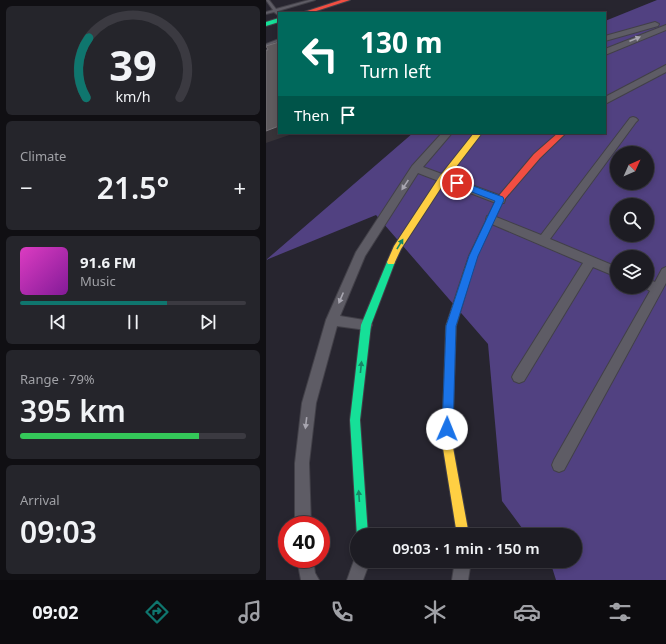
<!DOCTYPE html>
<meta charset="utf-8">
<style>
body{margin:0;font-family:"Noto Sans",sans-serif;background:#25252b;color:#f1f3f6;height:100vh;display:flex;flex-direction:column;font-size:15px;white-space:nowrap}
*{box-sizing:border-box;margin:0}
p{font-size:13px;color:#a0a1a6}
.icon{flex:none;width:22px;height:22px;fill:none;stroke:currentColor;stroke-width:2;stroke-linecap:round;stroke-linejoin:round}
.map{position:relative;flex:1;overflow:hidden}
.panel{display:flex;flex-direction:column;gap:6px;padding:6px;background:#100f13;width:266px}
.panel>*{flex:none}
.hud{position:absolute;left:12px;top:12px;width:328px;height:122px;border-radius:0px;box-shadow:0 2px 6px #0003,0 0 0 1px #3b3a41;background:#00695c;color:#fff;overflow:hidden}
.needle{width:26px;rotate:45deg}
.controls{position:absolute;left:344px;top:146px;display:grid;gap:8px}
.controls a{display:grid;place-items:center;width:44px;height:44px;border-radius:50%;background:#1d1c23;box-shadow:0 2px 6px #0003,0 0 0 1px #3b3a41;font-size:20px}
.speed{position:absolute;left:12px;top:516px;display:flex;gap:8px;font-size:20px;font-weight:700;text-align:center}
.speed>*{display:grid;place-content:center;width:52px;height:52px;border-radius:50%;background:#1d1c23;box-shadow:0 2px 6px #0003,0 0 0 1px #3b3a41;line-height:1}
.speed .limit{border:6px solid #d22;background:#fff;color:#111}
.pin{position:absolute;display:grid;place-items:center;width:34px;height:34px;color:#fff;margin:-17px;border:2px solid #fff;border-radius:50%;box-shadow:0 1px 4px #0007}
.me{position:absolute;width:44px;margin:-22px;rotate:1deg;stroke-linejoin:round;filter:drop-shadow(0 0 3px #0008)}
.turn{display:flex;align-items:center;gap:14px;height:84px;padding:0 16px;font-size:18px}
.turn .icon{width:52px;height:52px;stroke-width:2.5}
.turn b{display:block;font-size:28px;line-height:34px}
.then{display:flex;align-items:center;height:38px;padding:0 16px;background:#0003;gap:8px;font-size:15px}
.big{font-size:30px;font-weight:600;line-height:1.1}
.panel .tile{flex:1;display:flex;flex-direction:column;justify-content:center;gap:6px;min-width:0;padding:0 14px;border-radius:6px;background:#25252b}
.panel .dial{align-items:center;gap:0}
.dial svg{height:104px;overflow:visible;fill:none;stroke:#3b3a41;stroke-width:7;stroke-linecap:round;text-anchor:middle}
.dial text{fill:#f1f3f6;stroke:none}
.song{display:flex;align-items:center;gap:12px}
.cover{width:48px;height:48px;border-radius:6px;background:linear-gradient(135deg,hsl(310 70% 55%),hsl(290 70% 35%))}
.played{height:4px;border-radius:2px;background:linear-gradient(90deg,#0f766e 65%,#3b3a41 65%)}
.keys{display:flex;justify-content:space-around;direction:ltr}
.heat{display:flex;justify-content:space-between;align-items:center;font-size:22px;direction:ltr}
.charge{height:6px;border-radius:3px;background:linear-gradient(90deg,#34c759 79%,#3b3a41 0)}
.trip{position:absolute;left:84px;top:528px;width:232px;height:40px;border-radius:20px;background:#1d1c23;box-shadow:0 2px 6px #0003,0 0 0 1px #3b3a41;font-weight:600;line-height:40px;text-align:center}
.tab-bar{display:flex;height:64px;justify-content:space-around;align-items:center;background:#0c0b0e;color:#a0a1a6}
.tab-bar .icon{width:28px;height:28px}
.tab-bar .current{color:#0f766e}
.tab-bar b{font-size:18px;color:#f1f3f6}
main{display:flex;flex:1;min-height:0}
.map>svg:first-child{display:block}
.forest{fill:#514181;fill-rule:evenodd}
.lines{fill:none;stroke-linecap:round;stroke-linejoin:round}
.lane-casing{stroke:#424048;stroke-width:2}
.street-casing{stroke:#424048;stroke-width:2}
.fast-casing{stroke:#424048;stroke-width:2}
.slow-casing{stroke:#424048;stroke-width:2}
.jam-casing{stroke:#424048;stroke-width:2}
.lane{fill:#5e5c65;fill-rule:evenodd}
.street{fill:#5e5c65;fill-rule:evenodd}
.fast{fill:#16e098;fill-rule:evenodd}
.slow{fill:#ffcf43;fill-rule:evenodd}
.jam{fill:#f24e42;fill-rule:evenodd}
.shaded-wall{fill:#373338}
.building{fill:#5f5b5e;stroke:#767277}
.oneway{fill:#a8a6b0}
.oneway2{fill:#188666}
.route{fill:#1a73e8;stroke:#114b97}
</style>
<main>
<section class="panel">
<div class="tile dial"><svg viewBox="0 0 100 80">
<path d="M14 69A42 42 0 1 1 86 69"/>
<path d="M14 69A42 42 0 0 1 16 23" stroke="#0f766e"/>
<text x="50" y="56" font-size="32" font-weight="700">39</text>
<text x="50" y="72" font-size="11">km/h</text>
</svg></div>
<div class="tile"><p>Climate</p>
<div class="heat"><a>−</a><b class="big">21.5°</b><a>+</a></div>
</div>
<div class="tile">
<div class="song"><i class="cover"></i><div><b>91.6 FM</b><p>Music</p></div></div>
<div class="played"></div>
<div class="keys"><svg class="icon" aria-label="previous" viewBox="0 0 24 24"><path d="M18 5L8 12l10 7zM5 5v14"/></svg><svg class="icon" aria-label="pause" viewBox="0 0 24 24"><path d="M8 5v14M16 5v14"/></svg><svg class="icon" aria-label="next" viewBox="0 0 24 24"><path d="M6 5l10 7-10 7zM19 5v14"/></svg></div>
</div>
<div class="tile"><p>Range · 79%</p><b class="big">395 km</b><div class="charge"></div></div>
<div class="tile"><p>Arrival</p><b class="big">09:03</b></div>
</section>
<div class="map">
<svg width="400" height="580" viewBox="0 0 400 580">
<rect width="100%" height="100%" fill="#27252f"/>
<path class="forest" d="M391 0H400V580H290L284 561H309V535H268L256 528 236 501 222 344 110 215 0 260 147 133H339V21ZM351 153H381V183H351ZM351 205H381V235H351ZM351 257H381V287H351Z"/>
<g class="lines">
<defs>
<g id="lane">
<path d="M0 0H3L10 9 43 0H49L12 11 13 13V16L8 12 0 14V12L7 10Z"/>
<path d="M13 39V41L0 46V44Z"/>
</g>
<g id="street">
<path d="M389 22 393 24 392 26 339 41V36Z"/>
<path d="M400 25V30L339 55V49Z"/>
<path d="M400 65V72L339 104V97Z"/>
<path d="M367 117 370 118 372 120 370 122 284 239 351 267V277L327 267 258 381 253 383 248 381 246 377 248 373 317 263 221 222 220 219 221 216 225 215 275 235 364 118Z"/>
<path d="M176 133H186L157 167 238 197 239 200 238 203H230L152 173 99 256 74 316 104 321 106 325 104 329 100 330 71 326 50 403 43 463 45 525H29V463L36 403 60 320 90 252 146 166Z"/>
<path d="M400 267V283L298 470 293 472 288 470 286 465 288 460 384 291 377 287H381V279L389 282 396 269Z"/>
<path d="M90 555 91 561H104L97 580H81Z"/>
<path d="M31 559H47L49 573 53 580H35Z"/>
<path d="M189 561H205L202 580H186Z"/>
</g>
<g id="fast">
<path d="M13 18V22L0 26V22Z"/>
<path d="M125 259 129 262 105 325 94 420 102 535H91V537L84 420 95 325 121 262Z"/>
</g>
<g id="slow">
<path d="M208 133H216L180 180 135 249 128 264H122L121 262 128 246 174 176Z"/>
<path d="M203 265 207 268 190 326 186 442 203 535H191L176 442 180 326 199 268Z"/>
</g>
<g id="jam">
<path d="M75 0H84L44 13H35Z"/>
<path d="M292 133H300L274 158 237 201 211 256 206 270H200L199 268 203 256 231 198 268 154Z"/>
</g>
</defs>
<use href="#lane" class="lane-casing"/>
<use href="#street" class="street-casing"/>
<use href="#fast" class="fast-casing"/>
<use href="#slow" class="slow-casing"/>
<use href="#jam" class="jam-casing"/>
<use href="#lane" class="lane"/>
<use href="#street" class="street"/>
<use href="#fast" class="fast"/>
<use href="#slow" class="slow"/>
<use href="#jam" class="jam"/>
</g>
<path class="shaded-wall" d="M13 126V133H29L0 143V131Z"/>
<path class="building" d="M13 42V126L0 131V50H2L0 46Z"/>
<defs><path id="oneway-solid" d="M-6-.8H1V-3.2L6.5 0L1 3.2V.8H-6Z"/></defs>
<g class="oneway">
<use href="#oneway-solid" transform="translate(369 39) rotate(-22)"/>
<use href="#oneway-solid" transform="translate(139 185) rotate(124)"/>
<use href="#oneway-solid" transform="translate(75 298) rotate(113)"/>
<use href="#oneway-solid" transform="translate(40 423) rotate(97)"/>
</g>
<g class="oneway2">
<use href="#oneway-solid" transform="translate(134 244) rotate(-59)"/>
<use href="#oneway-solid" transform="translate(95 367) rotate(-84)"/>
<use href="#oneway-solid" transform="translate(93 496) rotate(-94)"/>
</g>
<path class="route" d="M191 180 237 197 238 200 212 256 190 326 187 429 185 432 181 434 177 432 176 429 180 326 203 256 229 201 188 185V181Z"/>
</svg>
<div class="controls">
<a><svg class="needle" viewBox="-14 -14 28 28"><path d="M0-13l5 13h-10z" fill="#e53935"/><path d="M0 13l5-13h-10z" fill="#a0a1a6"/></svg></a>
<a><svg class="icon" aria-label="search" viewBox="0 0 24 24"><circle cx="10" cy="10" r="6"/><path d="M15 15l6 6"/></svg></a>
<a><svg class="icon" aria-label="layers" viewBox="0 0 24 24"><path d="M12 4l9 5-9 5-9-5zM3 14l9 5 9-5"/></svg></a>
</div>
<div class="speed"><div class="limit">40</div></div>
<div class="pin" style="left:191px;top:183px;background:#d93025"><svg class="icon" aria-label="arrive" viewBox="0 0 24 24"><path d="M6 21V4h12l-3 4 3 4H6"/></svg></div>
<svg class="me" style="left:181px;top:429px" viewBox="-20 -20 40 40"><circle r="19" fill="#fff"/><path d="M0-13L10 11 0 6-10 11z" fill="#1a73e8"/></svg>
<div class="trip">09:03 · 1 min · 150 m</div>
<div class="hud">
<div class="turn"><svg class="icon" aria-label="left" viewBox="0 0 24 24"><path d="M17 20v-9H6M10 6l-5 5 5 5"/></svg><div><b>130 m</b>Turn left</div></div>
<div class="then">Then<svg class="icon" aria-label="arrive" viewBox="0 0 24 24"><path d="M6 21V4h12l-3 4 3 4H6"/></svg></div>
</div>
</div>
</main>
<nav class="tab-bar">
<b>09:02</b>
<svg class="icon current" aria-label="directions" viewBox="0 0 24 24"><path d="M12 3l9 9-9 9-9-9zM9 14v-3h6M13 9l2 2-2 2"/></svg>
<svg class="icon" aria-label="music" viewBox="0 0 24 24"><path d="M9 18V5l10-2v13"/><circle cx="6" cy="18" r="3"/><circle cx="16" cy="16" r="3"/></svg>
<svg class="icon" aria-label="phone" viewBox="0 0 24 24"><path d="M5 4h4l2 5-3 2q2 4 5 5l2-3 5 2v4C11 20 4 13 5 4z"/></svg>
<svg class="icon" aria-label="climate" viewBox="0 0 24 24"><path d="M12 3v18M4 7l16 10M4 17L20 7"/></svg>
<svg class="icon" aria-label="car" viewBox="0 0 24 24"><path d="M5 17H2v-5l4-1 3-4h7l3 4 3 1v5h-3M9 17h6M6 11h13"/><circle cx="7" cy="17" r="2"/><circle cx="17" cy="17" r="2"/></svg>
<svg class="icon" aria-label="filters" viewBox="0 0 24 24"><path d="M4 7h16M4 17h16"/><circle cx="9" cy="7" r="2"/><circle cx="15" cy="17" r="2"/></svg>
</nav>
